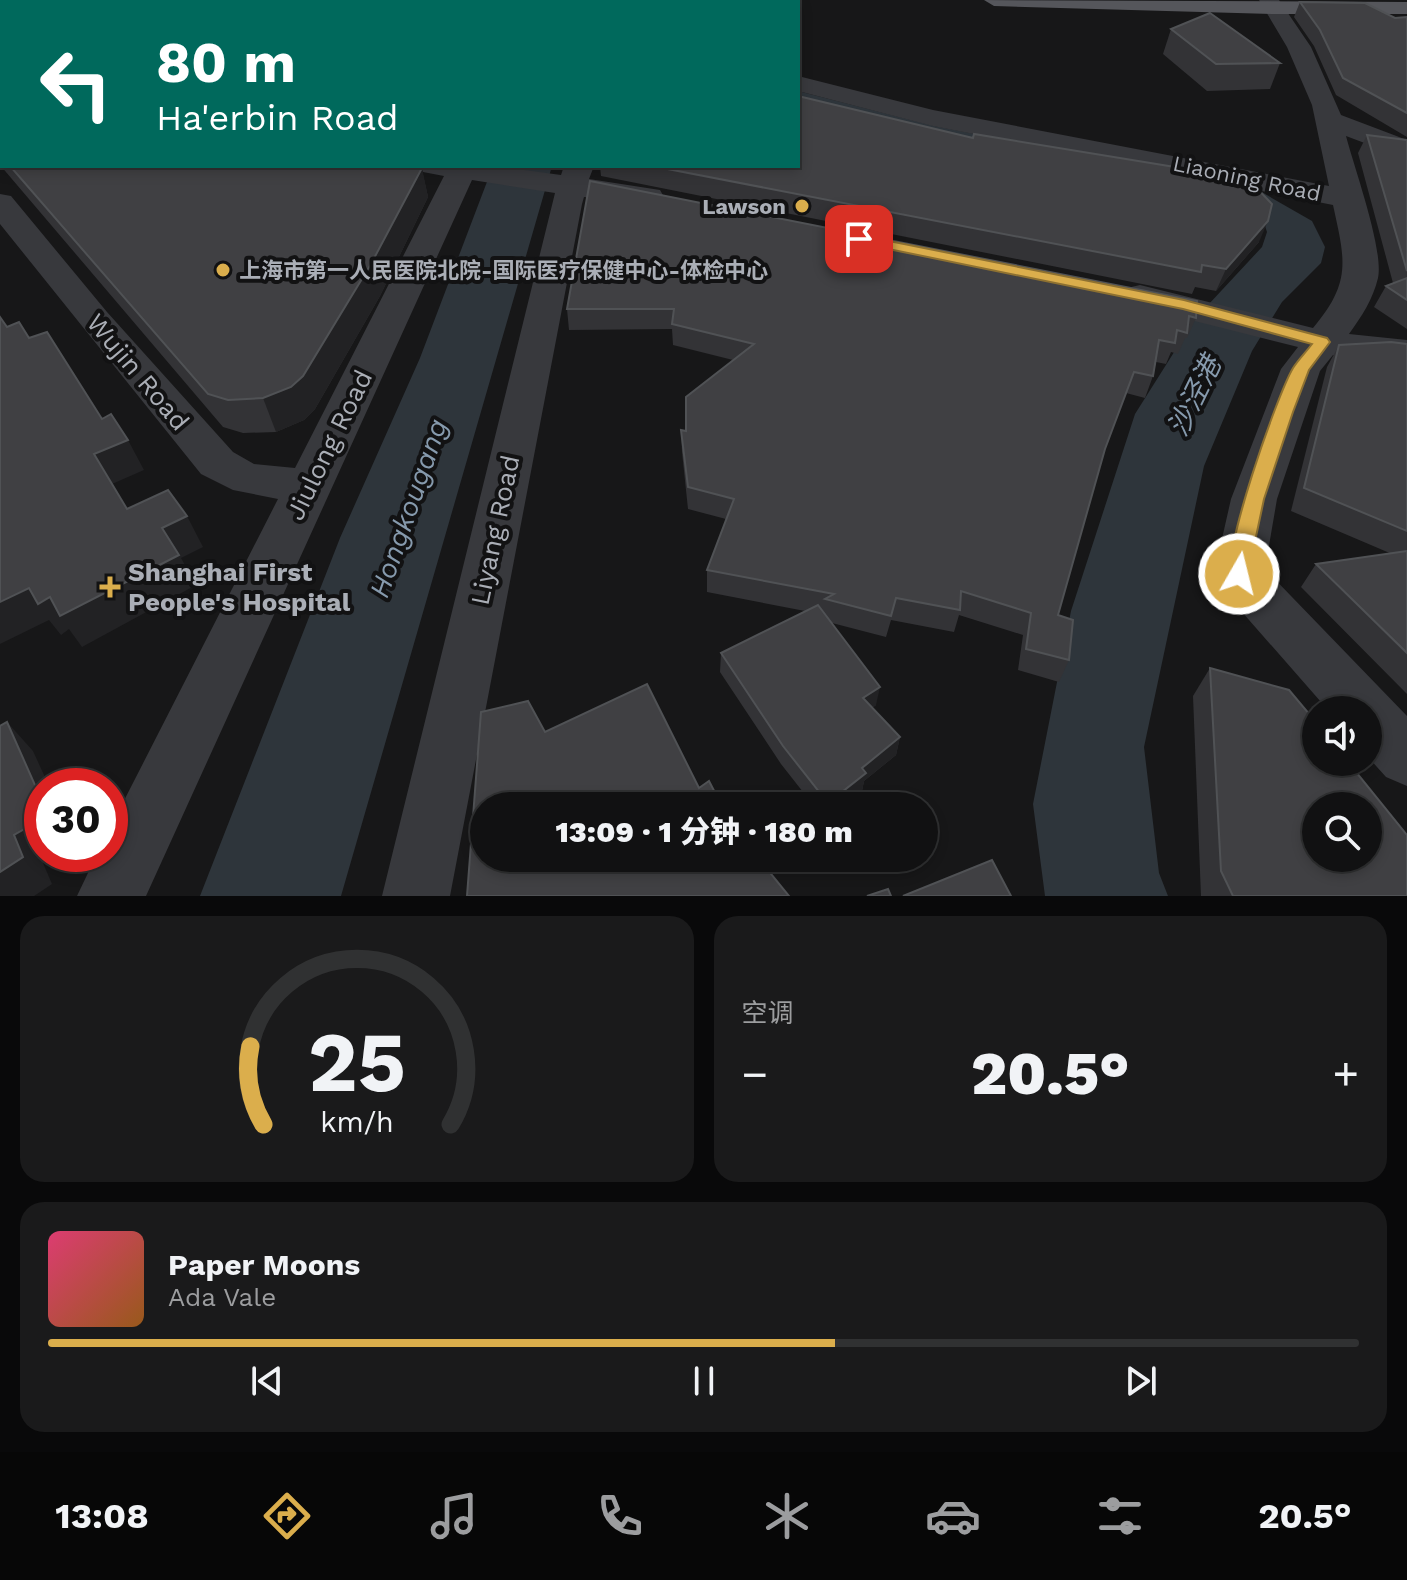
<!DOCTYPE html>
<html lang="zh">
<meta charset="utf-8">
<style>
body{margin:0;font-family:"Work Sans","Noto Sans SC",sans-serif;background:#1a1a1b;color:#f1f3f6;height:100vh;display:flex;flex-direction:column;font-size:30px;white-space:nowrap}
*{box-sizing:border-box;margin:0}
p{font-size:26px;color:#9c9d9f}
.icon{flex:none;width:44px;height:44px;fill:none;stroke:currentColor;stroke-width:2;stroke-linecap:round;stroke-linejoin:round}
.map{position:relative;height:896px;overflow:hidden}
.details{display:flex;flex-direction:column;gap:20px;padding:20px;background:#09090a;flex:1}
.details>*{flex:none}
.banner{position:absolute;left:0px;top:0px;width:800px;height:168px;box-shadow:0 4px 12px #0003,0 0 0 2px #303132;background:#00695c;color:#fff;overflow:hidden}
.fabs{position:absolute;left:1302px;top:696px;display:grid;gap:16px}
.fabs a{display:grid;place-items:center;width:80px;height:80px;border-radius:50%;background:#111112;box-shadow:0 4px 12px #0003,0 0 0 2px #303132;font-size:40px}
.speed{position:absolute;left:24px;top:768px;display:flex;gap:16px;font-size:40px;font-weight:700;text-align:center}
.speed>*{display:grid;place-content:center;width:104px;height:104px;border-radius:50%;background:#111112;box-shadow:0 4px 12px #0003,0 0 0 2px #303132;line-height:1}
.speed .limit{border:12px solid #d22;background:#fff;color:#111}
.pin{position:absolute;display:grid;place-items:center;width:68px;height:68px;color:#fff;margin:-34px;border-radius:16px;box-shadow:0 4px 12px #0006}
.me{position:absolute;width:88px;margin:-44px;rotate:8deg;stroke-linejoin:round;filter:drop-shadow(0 0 6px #0008)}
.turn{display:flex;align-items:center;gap:28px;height:168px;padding:0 24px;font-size:36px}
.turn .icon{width:104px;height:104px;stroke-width:2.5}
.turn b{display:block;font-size:56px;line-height:68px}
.big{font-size:60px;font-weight:800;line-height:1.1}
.details .tile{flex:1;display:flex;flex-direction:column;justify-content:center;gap:12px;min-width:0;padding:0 28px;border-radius:24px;background:#1a1a1b}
.details .dial{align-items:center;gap:0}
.dial svg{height:208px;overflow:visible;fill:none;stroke:#303132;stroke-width:7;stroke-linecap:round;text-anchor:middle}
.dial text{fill:#f1f3f6;stroke:none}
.song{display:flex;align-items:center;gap:24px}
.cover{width:96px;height:96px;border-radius:12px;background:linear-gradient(135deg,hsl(340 70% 55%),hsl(30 70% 35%))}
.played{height:8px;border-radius:4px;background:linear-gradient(90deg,#dbae4c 60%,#303132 60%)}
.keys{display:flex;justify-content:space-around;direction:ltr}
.heat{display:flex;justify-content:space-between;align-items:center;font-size:44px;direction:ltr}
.details .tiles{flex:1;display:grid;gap:20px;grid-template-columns:1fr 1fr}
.tile:last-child{grid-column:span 2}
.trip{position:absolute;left:470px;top:792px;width:468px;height:80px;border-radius:40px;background:#111112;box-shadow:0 4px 12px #0003,0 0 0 2px #303132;font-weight:800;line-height:80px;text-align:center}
.menu{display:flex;height:128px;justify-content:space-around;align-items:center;background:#070707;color:#9c9d9f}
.menu .icon{width:56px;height:56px}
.menu .active{color:#dbae4c}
.menu b{font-size:36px;color:#f1f3f6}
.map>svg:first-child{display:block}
.water{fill:#2e353b}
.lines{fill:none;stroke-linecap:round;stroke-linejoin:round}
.minor{fill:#38393d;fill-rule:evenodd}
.major{fill:#55565b;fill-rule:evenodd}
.wall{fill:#333336}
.shaded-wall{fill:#222224}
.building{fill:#404043;stroke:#505255;stroke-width:2;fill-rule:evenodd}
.route{fill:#dbae4c;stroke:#8e7131;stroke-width:2}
.poi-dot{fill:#dbae4c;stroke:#121213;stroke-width:3}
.labels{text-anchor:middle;stroke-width:8;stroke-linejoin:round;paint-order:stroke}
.far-street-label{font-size:22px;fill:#aaaeb6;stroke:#121213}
.far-poi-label{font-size:22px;font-weight:bold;fill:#aaaeb6;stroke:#121213;text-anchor:end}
.street-label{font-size:26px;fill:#aaaeb6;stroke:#121213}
.poi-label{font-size:26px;font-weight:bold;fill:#aaaeb6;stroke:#121213;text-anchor:start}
.water-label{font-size:28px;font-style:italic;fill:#869aad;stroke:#121213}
</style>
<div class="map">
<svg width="1407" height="896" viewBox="0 0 1407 896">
<rect width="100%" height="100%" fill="#171718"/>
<g class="water">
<path d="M798 91 935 126 1258 190 1312 221 1325 247 1321 263 1282 302 1252 351 1204 466 1144 747 1159 873 1168 896H1045L1033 804 1071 611 1135 414 1195 319 1262 247 1267 232 1264 223 798 114Z"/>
<path d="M493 166H552L341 896H200L340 538 420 358Z"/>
</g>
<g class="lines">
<g class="minor">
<path d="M1259 0H1279L1311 47 1341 115 1407 140V159L1346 136C1354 167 1384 250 1378 278 1373 299 1362 316 1349 334L1407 340V364L1333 355 1320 371 1277 499 1265 569 1407 716V786L1386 777 1368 757V710H1328L1221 588 1214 574 1231 499 1281 369 1298 347 1127 304 1122 296 1127 288 1140 285 1313 328C1352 282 1345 260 1333 205L933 126 798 91V76L933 110 1329 186 1312 105 1287 47Z"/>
<path d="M418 166H495L561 175 564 166H594L589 179 660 190 664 197 660 204 649 206 584 197 582 204 450 896H382L555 193 472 180 146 896H77L97 854H110V828L278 499 233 490 201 474 0 224V194L11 196 107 312 233 452 254 464 295 468 444 176 423 172Z"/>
</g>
<g class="major">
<path d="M984 0 1407 2V14H1273L994 6Z"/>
<rect x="0" y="69" width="2" height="14"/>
</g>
</g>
<g class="wall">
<path d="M1300 2 1395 18 1407 17V137L1336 95 1314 46 1294 17Z"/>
<path d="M1171 29 1280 63 1270 89 1207 91 1163 54Z"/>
<path d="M0 79H2V166H421L428 197 380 296 315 409 304 420 276 432 243 433 223 427 0 165Z"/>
<path d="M1367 135 1407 140V329L1374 307 1386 286 1393 283 1358 153Z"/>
<path d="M600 166H798L1259 242 1216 291 1195 287 1192 294 601 176Z"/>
<path d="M590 181 1196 318 1187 338H1185L1178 354 1171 352 1166 364 1156 362 1153 376 1145 398 1126 393 1105 449 1058 615 1069 660 1059 682 1018 670 1023 635 959 615 954 632 891 620 886 637 832 623 876 705 872 708 900 737 896 755 864 781 862 791 843 806H814L781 764 720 672 721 653 805 611 707 592V570L726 519 688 509 682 452 681 430 686 431 733 360 673 345 672 329 569 330 567 309Z"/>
<path d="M1407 344V694L1301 587 1316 564 1392 554 1291 511 1327 367 1339 345Z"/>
<path d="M1210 668 1407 896H1201L1193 696Z"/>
</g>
<g class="shaded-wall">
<path d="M0 0H77L68 2H2V16H0Z"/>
<path d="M422 168 428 197 380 296 315 409 304 420 276 432 263 398Z"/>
<path d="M1268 221 1259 242 1216 291 1226 269Z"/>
<path d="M128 440 144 470 112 484 94 454Z"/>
<path d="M187 516 203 547 181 558 196 585 82 647 69 629 61 635 49 620 0 644V602Z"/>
<path d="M880 687 876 705 859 716 863 698Z"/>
<path d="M7 722 33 751 49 786H42V801Z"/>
<path d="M900 737 896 755 864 781 862 791 843 806H828V803L862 768Z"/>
<path d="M42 819V854H57L43 863 52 884 34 896H0V872L14 835Z"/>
</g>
<g class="building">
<path d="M1300 2 1365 3 1395 18 1407 17V113L1343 78 1320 30Z"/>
<path d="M1210 13 1280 63 1216 64 1171 29Z"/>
<path d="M0 56H2V69L0 66Z"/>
<path d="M0 79H2V156L0 154Z"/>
<path d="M798 96 973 138 974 134 1248 179 1272 204 1268 221 1226 269 1202 265 1201 272 652 166H798Z"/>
<path d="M1367 135 1407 140V271Z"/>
<path d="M10 166H421L422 168 371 264 303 376 291 387 263 398 228 400 208 394Z"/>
<path d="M590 181 1197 301 1196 318 1189 316 1187 333 1177 330 1175 343 1159 340 1153 376 1134 372 1105 449 1058 615 1073 620 1069 660 1026 649 1031 613 961 591 960 610 896 598 891 616 825 599 834 594 707 570 734 499 688 487 681 430 686 431V397L754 344 672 324 674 309H567Z"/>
<path d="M1407 278V300L1386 286Z"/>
<path d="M0 317 7 327 19 322 29 338 47 332 102 419 111 414 128 440 94 454 127 509 168 490 187 516 162 528 179 555 60 616 50 597 38 604 29 588 0 602Z"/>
<path d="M1391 342 1407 344V531L1304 488 1339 345Z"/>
<path d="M1407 551V653L1316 564Z"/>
<path d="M818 605 880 687 863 698 900 737 862 768 866 773 828 803 783 746 721 653Z"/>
<path d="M1210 668 1289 690 1316 722V762H1348L1407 835V896H1233L1221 871ZM1316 806H1368V858H1316Z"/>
<path d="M647 684 699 788 709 781 722 806H484V858H758L789 896H467L481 712 528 701 545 732Z"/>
<path d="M7 722 42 801V819L14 835 23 857 0 872V726Z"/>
<path d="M992 860 1011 896H903Z"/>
<path d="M888 889 891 896H867Z"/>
</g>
<path class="route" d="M859 235 1184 300 1327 338 1330 342 1309 370 1293 412 1264 499 1247 579H1232C1220 557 1277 395 1293 368 1298 360 1306 352 1312 344L1183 309 854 242 852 239Z"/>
<g class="poi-dot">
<circle cx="802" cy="206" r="8"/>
<circle cx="223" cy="270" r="8"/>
<path d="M106 575h8v8h8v8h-8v8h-8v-8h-8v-8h8z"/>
</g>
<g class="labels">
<g class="far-street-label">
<text transform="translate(1247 178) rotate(12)" y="8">Liaoning Road</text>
</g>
<g class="far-poi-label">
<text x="786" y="214">Lawson</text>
<text x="239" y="278" text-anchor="start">上海市第一人民医院北院-国际医疗保健中心-体检中心</text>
</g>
<g class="street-label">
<text transform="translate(138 372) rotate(50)" y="9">Wujin Road</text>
<text transform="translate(329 445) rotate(-64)" y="9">Jiulong Road</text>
<text transform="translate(495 530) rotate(-78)" y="9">Liyang Road</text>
</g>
<g class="poi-label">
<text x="128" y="581">Shanghai First<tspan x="128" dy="30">People's Hospital</tspan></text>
</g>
<g class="water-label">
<text transform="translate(1194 396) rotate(-64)" y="10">沙泾港</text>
<text transform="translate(408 508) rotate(-71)" y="10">Hongkougang</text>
</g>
</g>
</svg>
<div class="fabs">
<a><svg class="icon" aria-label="sound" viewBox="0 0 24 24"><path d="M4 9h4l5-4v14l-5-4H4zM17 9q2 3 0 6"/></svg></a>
<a><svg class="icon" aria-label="search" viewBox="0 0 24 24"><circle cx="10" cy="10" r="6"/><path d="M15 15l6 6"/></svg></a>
</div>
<div class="speed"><div class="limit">30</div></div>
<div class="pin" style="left:859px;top:239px;background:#d93025"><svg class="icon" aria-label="arrive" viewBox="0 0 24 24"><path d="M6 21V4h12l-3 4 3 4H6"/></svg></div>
<svg class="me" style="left:1239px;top:574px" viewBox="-20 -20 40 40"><circle r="17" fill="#dbae4c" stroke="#fff" stroke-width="3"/><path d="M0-11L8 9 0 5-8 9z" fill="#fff"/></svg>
<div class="trip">13:09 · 1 分钟 · 180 m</div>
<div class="banner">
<div class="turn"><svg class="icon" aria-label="left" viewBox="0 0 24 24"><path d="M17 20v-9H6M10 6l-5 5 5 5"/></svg><div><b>80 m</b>Ha'erbin Road</div></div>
</div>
</div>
<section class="details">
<div class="tiles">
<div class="tile dial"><svg viewBox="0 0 100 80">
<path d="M14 69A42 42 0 1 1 86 69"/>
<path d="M14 69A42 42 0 0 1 9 39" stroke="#dbae4c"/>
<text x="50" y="56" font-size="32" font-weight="700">25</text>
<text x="50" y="72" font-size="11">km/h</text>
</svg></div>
<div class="tile"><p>空调</p>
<div class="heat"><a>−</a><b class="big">20.5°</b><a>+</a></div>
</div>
<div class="tile">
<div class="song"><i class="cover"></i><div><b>Paper Moons</b><p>Ada Vale</p></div></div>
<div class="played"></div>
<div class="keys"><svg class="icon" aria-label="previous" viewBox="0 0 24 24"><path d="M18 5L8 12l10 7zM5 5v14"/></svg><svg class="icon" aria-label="pause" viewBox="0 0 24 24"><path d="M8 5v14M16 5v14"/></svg><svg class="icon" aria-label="next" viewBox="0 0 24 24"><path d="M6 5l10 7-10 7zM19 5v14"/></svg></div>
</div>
</div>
</section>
<nav class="menu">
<b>13:08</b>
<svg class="icon active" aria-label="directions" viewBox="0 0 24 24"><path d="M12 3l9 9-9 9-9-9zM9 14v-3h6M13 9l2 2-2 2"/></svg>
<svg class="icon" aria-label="music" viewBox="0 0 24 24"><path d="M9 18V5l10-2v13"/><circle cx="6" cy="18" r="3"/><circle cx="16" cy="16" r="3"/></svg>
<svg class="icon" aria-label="phone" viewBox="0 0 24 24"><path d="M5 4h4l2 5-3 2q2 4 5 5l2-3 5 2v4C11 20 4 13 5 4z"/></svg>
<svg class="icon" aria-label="climate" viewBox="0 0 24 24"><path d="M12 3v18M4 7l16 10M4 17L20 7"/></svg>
<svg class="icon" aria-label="car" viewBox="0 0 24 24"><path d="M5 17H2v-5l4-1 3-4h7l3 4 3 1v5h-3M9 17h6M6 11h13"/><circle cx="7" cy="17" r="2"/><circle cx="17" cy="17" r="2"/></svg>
<svg class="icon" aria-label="filters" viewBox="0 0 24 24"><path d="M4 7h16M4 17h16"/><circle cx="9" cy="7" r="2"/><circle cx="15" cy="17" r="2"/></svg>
<b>20.5°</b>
</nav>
